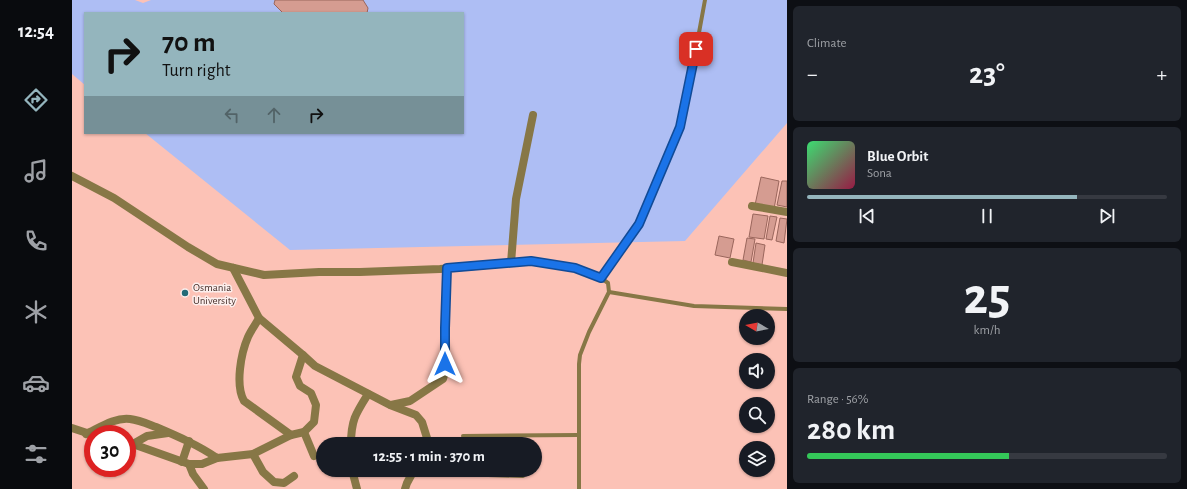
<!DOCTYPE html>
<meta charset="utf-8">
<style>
body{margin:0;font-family:"Alegreya Sans",sans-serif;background:#20242c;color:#f1f3f6;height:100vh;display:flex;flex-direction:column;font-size:15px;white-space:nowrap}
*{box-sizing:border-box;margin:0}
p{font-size:13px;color:#9ea1a6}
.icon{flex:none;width:22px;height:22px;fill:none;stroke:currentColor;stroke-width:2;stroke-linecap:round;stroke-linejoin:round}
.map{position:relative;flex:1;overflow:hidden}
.sheet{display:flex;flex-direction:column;gap:6px;padding:6px;background:#0d0f14;width:400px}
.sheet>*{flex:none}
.top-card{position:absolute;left:12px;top:12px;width:380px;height:122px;border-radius:0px;box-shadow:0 1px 3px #0004;background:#94b5bd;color:#111;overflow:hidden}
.needle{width:26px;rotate:279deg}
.buttons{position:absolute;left:667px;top:309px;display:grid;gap:8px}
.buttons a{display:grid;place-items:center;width:36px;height:36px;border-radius:50%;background:#171b24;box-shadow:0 1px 3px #0004;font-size:20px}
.speed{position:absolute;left:12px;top:425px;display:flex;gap:8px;font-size:20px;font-weight:700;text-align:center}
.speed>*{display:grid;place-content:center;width:52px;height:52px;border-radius:50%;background:#171b24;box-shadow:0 1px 3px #0004;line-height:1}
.speed .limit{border:6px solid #d22;background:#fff;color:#111}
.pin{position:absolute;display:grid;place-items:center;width:34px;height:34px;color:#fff;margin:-17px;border-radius:8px;box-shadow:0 2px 6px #0006}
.me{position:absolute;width:44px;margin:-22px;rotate:0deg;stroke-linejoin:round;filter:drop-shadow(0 0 3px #0008)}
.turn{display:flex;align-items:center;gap:14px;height:84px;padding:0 12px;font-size:18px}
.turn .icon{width:52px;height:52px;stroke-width:2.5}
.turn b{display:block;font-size:28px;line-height:34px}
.lanes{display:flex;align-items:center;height:38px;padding:0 12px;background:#0003;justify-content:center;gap:20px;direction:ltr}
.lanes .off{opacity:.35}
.big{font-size:30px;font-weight:700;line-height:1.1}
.sheet .widget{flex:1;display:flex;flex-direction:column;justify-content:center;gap:6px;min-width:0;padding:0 14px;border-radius:6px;background:#20242c}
.sheet .dial{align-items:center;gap:0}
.dial b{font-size:52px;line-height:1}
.song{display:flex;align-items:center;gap:12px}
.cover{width:48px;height:48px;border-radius:6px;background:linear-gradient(135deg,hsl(140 70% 55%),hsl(340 70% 35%))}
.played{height:4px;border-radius:2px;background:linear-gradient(90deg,#94b5bd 75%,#363941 75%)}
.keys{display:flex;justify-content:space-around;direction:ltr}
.heat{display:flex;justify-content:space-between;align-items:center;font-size:22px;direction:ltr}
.charge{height:6px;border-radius:3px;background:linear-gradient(90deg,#34c759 56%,#363941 0)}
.trip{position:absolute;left:244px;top:437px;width:226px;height:40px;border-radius:20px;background:#171b24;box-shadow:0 1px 3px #0004;font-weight:700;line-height:40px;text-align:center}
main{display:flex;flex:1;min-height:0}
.tabs{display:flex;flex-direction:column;width:72px;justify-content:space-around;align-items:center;background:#090b0e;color:#9ea1a6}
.tabs .icon{width:28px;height:28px}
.tabs .selected{color:#94b5bd}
.tabs b{font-size:18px;color:#f1f3f6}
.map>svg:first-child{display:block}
.green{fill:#aebef4}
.building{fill:#d59c91;stroke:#9a665c}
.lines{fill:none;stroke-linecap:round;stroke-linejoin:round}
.service{stroke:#877746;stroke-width:4}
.minor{stroke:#877746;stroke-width:8}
.route-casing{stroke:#114b97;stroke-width:10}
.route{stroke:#1a73e8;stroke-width:7}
.poi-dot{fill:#226a77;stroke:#fcefed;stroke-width:1.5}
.labels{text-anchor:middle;stroke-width:3;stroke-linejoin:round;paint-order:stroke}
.poi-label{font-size:11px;fill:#47302b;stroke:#fcefed;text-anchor:start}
</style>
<main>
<nav class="tabs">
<b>12:54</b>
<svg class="icon selected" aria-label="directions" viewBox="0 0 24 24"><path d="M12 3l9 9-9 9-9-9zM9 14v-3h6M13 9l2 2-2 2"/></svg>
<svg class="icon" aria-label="music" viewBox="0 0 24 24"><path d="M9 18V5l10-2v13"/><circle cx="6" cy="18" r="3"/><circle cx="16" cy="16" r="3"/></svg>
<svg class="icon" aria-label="phone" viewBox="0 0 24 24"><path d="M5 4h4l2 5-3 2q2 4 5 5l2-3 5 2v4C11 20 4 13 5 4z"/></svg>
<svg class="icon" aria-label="climate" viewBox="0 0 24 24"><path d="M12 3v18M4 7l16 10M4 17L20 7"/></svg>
<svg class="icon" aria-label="car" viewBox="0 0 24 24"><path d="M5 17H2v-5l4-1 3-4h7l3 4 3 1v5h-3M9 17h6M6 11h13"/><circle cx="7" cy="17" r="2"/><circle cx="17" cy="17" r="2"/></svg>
<svg class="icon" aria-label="filters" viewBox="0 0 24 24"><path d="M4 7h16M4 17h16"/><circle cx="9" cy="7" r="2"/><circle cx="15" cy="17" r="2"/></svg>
</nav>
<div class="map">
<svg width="715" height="489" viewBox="0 0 715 489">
<rect width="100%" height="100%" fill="#fcc2b6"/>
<path class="green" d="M0 0H63L71 3 79 0H715V123L613 241 218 250 73 133H391V13H13V85L0 74Z"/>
<g class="building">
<path d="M203 0H291L296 8 295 13H211L202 4Z"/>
<path d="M689 177 707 181 702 209 683 205Z"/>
<path d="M710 181H715V207L705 205Z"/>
<path d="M681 214 696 216 692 239 677 237Z"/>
<path d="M698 216 705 217 700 240 694 239Z"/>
<path d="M708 218 715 219 712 243 704 241Z"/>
<path d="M647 236 662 239 658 258 643 255Z"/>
<path d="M675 238 683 239 679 262 671 260Z"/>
<path d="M684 243 693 245 690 265 681 263Z"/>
</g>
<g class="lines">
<g class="service">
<path d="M439 263 459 261 503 268 529 278 536 283 537 292 517 332 508 355 507 364V489"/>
<path d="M529 278 567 224 608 127 624 49 633 0"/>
<path d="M537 292 622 306 715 309"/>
<path d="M391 436 507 435"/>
<path d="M435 444V436"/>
<path d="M416 475 451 476"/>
</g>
<g class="minor">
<path d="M0 176 42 198 116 247 145 264 192 275 247 272H288L368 269 439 263 444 199 461 115"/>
<path d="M680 206 715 212"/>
<path d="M660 262 715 273"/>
<path d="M161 268 187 318C184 324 179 330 176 337 169 353 163 385 172 401L219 435"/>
<path d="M187 318 231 355"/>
<path d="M319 405 338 401 371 379 373 372V328L375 268"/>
<path d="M0 428 18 434"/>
<path d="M232 432 242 456"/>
<path d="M14 434C27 428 43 417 58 419 67 420 76 424 84 427 105 436 126 445 145 458L181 454 219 435 232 432 242 422 244 405 239 393 228 386 224 377 231 355 243 366 318 405 344 415 350 422 355 438 354 444"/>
<path d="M55 442 117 464 121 474 132 489"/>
<path d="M61 444 75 436 96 433"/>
<path d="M279 444C279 420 284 413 296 394"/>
<path d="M181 454 191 472 202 482 212 483 222 476"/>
<path d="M110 462 117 441"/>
<path d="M117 464H130L145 458"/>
<path d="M280 470 285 489"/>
<path d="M333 489 335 483 342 470"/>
</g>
</g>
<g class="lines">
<defs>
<path id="route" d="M373 364V328L375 268 459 261 503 268 529 278 567 224 608 127 624 49"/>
</defs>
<use href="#route" class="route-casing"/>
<use href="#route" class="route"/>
</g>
<circle class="poi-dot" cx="113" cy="293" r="4"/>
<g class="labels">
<g class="poi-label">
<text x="121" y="291">Osmania<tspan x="121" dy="13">University</tspan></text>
</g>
</g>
</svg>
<div class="buttons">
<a><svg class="needle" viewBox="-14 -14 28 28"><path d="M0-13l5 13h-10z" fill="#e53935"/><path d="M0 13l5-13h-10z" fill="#9ea1a6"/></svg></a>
<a><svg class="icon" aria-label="sound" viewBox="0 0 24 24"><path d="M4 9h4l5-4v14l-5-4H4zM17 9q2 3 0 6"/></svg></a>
<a><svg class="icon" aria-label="search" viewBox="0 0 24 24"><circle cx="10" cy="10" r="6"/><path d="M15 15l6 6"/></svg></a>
<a><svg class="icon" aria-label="layers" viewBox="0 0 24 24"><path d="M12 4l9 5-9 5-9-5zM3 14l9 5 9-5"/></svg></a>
</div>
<div class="speed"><div class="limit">30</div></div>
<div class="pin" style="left:624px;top:49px;background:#d93025"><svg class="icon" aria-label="arrive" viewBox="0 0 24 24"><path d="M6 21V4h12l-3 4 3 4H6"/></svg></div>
<svg class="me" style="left:373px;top:364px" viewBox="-20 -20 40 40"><path d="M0-17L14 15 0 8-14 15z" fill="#1a73e8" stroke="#fff" stroke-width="4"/></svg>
<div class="trip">12:55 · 1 min · 370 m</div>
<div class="top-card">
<div class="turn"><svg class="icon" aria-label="right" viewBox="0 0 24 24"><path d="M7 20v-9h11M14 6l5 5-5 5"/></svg><div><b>70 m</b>Turn right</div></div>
<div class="lanes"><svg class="icon off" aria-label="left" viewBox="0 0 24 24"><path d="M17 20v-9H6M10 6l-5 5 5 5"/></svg><svg class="icon off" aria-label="ahead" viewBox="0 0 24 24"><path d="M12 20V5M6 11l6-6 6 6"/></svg><svg class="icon" aria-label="right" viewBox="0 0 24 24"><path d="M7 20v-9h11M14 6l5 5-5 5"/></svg></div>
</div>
</div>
<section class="sheet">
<div class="widget"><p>Climate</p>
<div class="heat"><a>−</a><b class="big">23°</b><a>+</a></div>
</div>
<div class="widget">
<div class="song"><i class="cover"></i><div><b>Blue Orbit</b><p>Sona</p></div></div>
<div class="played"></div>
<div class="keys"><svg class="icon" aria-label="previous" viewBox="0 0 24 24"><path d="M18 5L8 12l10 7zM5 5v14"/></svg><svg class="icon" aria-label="pause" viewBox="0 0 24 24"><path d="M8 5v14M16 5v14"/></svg><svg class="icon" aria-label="next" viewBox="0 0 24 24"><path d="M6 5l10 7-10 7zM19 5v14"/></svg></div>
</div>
<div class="widget dial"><b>25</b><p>km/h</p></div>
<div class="widget"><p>Range · 56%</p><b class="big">280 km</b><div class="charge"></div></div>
</section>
</main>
